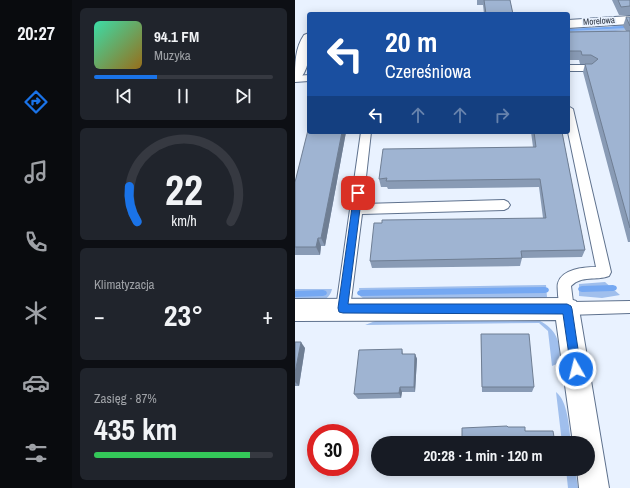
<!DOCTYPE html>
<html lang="pl">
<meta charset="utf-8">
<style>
body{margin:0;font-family:"Archivo Narrow",sans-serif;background:#20242c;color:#f1f3f6;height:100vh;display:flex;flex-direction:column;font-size:15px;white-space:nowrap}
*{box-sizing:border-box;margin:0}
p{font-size:13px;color:#9ea1a6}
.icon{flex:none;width:22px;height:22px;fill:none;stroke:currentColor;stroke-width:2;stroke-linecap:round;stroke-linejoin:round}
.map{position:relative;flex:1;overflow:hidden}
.side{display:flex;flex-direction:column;gap:8px;padding:8px;background:#0d0f14;width:223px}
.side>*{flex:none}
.top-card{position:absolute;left:12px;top:12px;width:263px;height:122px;border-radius:4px;box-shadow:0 2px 10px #0003;background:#1a4fa0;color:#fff;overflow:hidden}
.speed{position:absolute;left:12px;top:424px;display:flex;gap:8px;font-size:20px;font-weight:700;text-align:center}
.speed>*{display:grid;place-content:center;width:52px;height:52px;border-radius:50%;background:#171b24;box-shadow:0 2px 10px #0003;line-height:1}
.speed .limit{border:6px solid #d22;background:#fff;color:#111}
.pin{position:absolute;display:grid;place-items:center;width:34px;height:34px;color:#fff;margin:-17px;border-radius:8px;box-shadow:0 2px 6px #0006}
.me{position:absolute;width:44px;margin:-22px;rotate:352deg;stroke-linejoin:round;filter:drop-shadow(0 0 3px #0008)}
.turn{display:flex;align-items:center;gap:14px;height:84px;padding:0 12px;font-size:18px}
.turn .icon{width:52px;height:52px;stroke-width:2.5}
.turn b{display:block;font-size:28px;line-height:34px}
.lanes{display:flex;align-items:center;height:38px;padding:0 12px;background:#0003;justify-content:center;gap:20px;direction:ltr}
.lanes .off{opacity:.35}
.big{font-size:30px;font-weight:700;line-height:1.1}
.side .card{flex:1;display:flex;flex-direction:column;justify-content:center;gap:6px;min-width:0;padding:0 14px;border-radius:6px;background:#20242c}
.side .dial{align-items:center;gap:0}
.dial svg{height:104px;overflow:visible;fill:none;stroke:#363941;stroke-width:7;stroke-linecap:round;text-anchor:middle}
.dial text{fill:#f1f3f6;stroke:none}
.song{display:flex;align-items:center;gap:12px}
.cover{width:48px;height:48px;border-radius:6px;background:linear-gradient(135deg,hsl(160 70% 55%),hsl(40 70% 35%))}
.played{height:4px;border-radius:2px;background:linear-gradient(90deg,#1a73e8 35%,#363941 35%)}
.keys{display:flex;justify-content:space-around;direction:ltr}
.heat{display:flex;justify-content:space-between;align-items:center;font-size:22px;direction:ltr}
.charge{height:6px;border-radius:3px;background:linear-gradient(90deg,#34c759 87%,#363941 0)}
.trip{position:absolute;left:76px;top:436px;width:224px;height:40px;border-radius:20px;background:#171b24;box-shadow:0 2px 10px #0003;font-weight:700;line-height:40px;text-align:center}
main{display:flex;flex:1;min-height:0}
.dock{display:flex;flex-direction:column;width:72px;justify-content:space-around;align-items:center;background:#090b0e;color:#9ea1a6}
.dock .icon{width:28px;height:28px}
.dock .current{color:#1a73e8}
.dock b{font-size:18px;color:#f1f3f6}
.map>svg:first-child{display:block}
.green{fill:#a0bfed}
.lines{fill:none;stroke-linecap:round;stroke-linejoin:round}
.stream{fill:#75a8f2;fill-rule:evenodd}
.service-casing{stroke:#5f728e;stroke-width:2}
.minor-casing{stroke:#5f728e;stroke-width:2}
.service{fill:#fff;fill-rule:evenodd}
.minor{fill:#fff;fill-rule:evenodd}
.wall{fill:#899bb5}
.shaded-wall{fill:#6f7e93}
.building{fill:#9fb4d2;stroke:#6f7e93}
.route{fill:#1a73e8;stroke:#114b97}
.labels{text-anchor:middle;stroke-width:3.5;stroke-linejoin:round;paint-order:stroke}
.far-street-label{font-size:9px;fill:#2e3643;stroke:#e9f2ff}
</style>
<main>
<nav class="dock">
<b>20:27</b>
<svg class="icon current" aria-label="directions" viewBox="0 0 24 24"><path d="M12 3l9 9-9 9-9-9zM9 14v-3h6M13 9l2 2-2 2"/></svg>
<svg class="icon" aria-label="music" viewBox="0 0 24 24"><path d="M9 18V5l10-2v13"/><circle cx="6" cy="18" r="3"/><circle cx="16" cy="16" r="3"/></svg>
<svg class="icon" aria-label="phone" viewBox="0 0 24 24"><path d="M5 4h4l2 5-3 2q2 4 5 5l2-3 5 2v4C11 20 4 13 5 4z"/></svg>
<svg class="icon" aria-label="climate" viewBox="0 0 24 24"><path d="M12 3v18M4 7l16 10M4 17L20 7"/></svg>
<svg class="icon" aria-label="car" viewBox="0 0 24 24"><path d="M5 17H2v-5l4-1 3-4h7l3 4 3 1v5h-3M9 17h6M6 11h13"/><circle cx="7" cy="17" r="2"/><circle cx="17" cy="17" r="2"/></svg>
<svg class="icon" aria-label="filters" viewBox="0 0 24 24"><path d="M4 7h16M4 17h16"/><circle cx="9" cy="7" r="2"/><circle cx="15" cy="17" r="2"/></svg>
</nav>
<section class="side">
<div class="card">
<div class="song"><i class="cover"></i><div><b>94.1 FM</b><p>Muzyka</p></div></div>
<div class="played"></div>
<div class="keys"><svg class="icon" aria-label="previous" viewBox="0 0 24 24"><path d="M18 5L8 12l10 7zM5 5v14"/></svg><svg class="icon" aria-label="pause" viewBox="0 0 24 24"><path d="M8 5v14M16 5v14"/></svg><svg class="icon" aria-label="next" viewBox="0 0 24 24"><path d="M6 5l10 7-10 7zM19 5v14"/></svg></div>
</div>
<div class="card dial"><svg viewBox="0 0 100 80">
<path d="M14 69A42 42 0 1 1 86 69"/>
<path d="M14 69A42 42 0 0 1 8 42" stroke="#1a73e8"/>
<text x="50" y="56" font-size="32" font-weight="700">22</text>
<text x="50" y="72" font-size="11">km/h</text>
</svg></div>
<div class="card"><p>Klimatyzacja</p>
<div class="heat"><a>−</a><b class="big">23°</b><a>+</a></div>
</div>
<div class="card"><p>Zasięg · 87%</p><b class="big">435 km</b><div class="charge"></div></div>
</section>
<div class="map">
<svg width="335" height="488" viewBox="0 0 335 488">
<rect width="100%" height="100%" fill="#e9f2ff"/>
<g class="green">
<path d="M322 25H330L333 30 308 32 273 33V29L313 28Z"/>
<path d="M310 282 325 295 307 298 284 296V284Z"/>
<path d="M251 285 252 297 247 299H69L65 296 64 288Z"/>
<path d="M0 289H37C33 306 14 303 0 303Z"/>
<path d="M88 318H238C260 326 267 340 264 363L257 366 253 331 244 323 70 325Z"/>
<path d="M261 392C273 401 274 428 276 443H267Z"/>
<path d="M271 469H280L283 488H273Z"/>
</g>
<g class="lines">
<g class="stream">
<path d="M329 26H331V28L273 31V29Z"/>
<path d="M318 285 321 286 322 288 321 290 318 291 287 292 284 291 283 289 284 287 287 286Z"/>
<path d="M250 287 253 288 254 290 253 292 250 293 66 296 63 295 62 293 63 291 66 290Z"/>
<path d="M28 290 31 291 32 293 31 295 28 296 0 297V291Z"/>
</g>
<defs>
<g id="service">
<path d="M273 65H294L299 68 294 71H273Z"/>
<path d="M14 75V81L0 82V76Z"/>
<path d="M273 106 278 109 316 272 314 276C301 281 287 275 276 286L278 302 335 301V313L272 315 267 314C264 308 264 302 263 295 263 291 262 286 263 283 267 269 289 267 301 267L273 132Z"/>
<path d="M66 132H76L68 204 209 200 213 202 215 205 213 208 209 210 67 214 55 308 53 313 48 314 43 313 41 308Z"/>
</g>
<g id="minor">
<path d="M335 16V24L273 28V20Z"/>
<path d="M14 33C14 50 16 64 6 78L0 79C0 64 0 48 9 35Z"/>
<path d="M272 298 281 301 284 309 314 488H284L282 469H293V443H278L261 320 0 321V299Z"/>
</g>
</defs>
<use href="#service" class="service-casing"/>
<use href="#minor" class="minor-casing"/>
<use href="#service" class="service"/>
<use href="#minor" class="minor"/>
</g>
<g class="wall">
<path d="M182 0H215L218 14H189L188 5H182Z"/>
<path d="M317 0H335V15H324Z"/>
<path d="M331 17H335V242H333L288 72 290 64H294H285L284 60H273V32L331 31 328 26Z"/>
<path d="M14 132H51L30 246H26L25 255H0V182Z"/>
<path d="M236 132H267L290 250 287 257 227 258 225 266 77 268 75 261 248 218 244 187 93 189 92 187H86L84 179 238 147Z"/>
<path d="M186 334 239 387 237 392H187L186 340Z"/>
<path d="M0 342 10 348 4 386H0Z"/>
<path d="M107 349 108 354H120L122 359 120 392H107L106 398 63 399 59 394Z"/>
<path d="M168 469H195L168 471Z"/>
</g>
<g class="shaded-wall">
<path d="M47 132H51L30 246 26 238Z"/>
<path d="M23 238 26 246 25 255 21 247Z"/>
<path d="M6 342 10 348 4 386 0 382V373Z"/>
<path d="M120 354 122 359 120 392 119 387Z"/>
<path d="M105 387 107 392 106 398 104 393Z"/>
</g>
<g class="building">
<path d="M189 0H215L218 14H191Z"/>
<path d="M323 0H335V6L326 7Z"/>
<path d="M331 17H335V26Z"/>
<path d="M335 31V228L290 64H297L303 59 296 55H287L286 51H273V32Z"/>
<path d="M14 126V132H47L26 238H23L21 247H0V182Z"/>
<path d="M239 132H267L290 250 226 251 227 258 75 261 79 223H87V220L251 218 245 179 91 181 92 178 84 179 88 149 241 147Z"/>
<path d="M186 334H234L239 387H187Z"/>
<path d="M0 342H6L0 373Z"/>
<path d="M107 349V354H120L119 387H105L104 393 59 394 64 350Z"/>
<path d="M212 426 213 427H230V431H258L260 443H167V428Z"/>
</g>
<path class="route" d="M63 190 67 193 53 304H272L276 306 277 309 286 369 285 372 281 374 277 372 276 369 268 314 48 313 44 312 43 308 59 193Z"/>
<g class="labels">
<g class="far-street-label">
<text transform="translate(304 21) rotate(-4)" y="3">Morelowa</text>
</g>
</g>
</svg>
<div class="speed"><div class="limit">30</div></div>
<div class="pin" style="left:63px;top:193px;background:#d93025"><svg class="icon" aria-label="arrive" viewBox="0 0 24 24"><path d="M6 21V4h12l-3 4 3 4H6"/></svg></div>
<svg class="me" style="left:281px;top:369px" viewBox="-20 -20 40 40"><circle r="17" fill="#1a73e8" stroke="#fff" stroke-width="3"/><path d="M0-11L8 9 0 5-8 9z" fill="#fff"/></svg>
<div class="trip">20:28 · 1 min · 120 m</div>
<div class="top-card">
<div class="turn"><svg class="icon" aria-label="left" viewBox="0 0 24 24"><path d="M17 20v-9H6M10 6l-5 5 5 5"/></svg><div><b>20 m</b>Czereśniowa</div></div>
<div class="lanes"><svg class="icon" aria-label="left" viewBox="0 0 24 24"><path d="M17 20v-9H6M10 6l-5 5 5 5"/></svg><svg class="icon off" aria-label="ahead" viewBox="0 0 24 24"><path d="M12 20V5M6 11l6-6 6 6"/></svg><svg class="icon off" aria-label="ahead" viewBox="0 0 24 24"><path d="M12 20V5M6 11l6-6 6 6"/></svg><svg class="icon off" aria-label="right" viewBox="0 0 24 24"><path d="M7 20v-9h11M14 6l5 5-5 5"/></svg></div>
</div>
</div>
</main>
